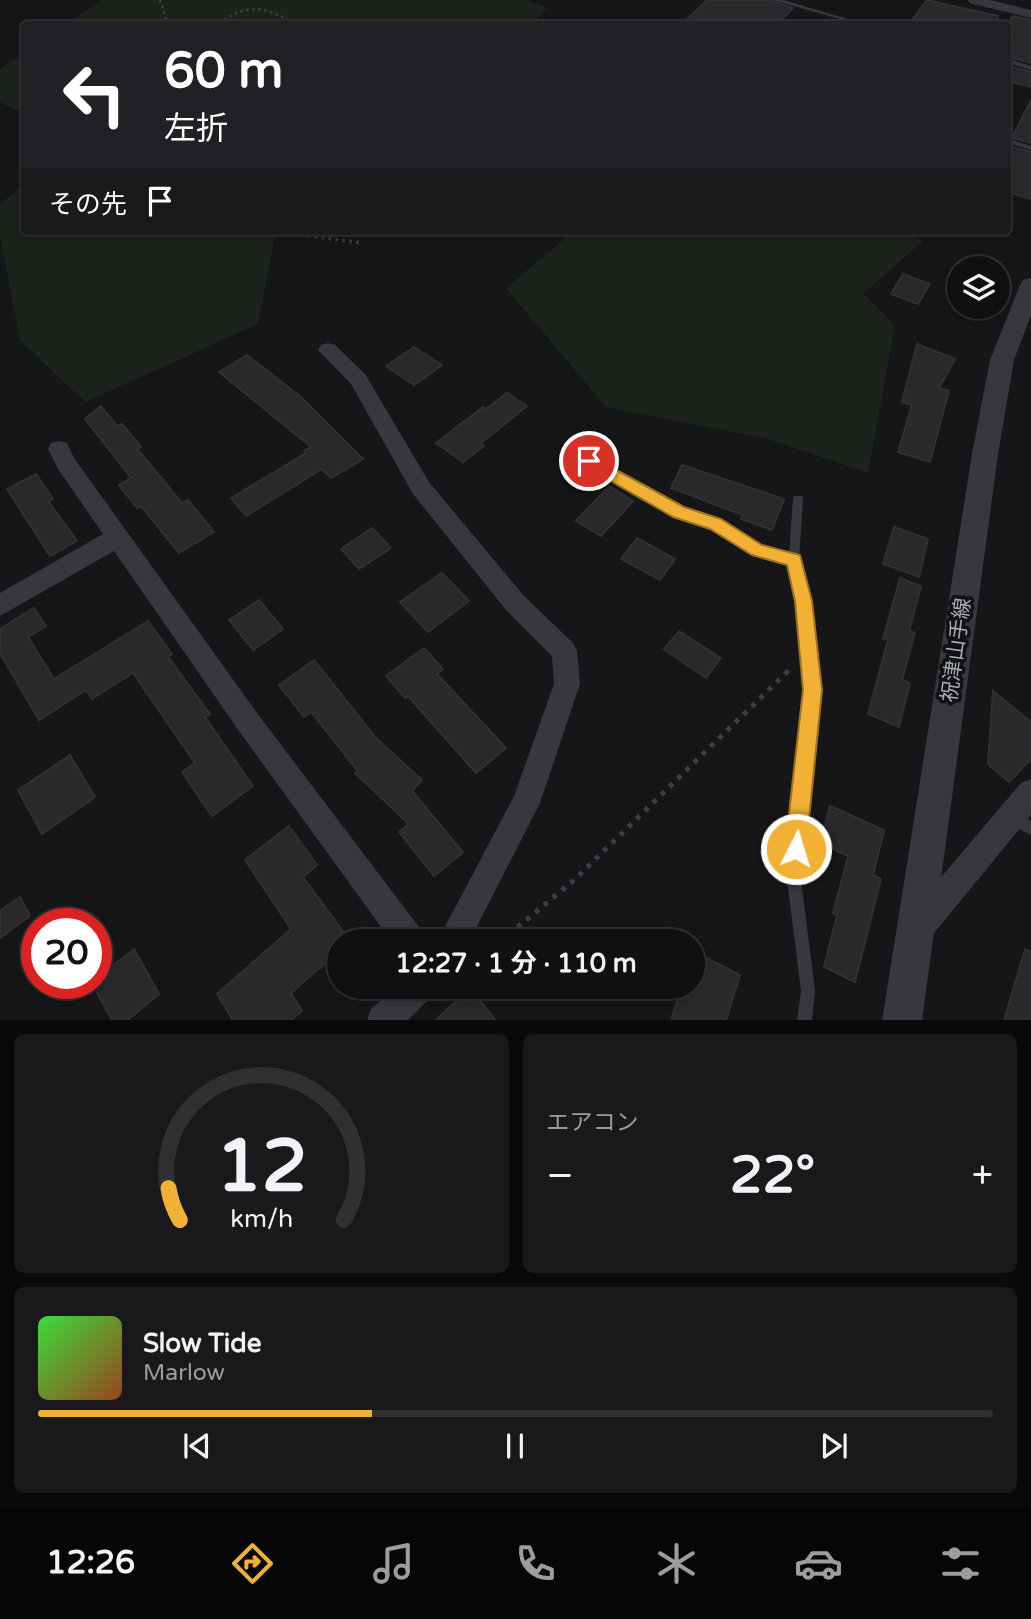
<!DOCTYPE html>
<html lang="ja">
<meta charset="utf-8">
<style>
body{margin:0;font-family:"Varela Round","Noto Sans JP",sans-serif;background:#19191b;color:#f1f3f6;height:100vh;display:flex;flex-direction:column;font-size:26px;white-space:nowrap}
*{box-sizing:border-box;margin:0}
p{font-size:23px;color:#9c9d9f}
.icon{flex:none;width:38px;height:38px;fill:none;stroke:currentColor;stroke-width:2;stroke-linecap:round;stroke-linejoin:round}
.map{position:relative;height:1020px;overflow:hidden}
.details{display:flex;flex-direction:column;gap:14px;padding:14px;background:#09090a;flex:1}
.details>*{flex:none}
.hud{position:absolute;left:21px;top:21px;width:990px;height:214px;border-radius:7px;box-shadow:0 4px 10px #0003,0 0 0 2px #303032;background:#202124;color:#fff;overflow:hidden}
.tools{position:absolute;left:947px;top:256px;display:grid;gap:14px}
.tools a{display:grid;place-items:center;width:63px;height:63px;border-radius:50%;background:#101012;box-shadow:0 4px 10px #0003,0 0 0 2px #303032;font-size:35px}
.speed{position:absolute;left:21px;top:908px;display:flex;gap:14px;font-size:35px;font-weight:700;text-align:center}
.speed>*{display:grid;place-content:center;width:91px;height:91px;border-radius:50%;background:#101012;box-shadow:0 4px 10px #0003,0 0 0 2px #303032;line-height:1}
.speed .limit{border:10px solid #d22;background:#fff;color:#111}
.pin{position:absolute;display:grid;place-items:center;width:60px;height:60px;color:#fff;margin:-30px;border:4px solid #fff;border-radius:50%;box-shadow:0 2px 7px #0007}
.me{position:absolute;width:77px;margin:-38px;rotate:5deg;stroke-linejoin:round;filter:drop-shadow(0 0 5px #0008)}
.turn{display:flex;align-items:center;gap:24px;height:147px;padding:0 28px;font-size:32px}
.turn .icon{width:91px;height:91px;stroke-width:2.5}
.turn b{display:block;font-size:49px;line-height:60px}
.then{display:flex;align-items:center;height:66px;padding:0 28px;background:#0003;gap:14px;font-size:26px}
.big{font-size:52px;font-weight:700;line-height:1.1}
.details .tile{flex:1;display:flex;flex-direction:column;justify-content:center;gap:10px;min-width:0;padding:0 24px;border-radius:10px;background:#19191b}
.details .dial{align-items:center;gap:0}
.dial svg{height:182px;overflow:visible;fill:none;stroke:#303032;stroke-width:7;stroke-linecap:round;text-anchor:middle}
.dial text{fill:#f1f3f6;stroke:none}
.song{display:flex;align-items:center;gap:21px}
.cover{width:84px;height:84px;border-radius:10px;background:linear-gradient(135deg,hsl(120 70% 55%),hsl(20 70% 35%))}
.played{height:7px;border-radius:4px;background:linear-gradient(90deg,#f2b134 35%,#303032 35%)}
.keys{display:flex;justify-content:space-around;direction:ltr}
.heat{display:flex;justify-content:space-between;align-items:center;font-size:38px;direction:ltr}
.details .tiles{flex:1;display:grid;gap:14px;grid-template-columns:1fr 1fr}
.tile:last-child{grid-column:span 2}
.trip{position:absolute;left:327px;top:929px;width:378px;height:70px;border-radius:35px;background:#101012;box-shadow:0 4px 10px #0003,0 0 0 2px #303032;font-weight:700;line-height:70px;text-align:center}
.dock{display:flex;height:112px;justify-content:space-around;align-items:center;background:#060607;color:#9c9d9f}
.dock .icon{width:49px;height:49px}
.dock .on{color:#f2b134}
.dock b{font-size:32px;color:#f1f3f6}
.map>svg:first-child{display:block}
.green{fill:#1c231d}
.building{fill:#29292c;stroke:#303034;stroke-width:2}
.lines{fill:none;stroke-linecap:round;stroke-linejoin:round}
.path-far3{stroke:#3d3f44;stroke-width:2.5;stroke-dasharray:2.5 3.5;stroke-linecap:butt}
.path-far2{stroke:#3d3f44;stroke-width:3.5;stroke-dasharray:2.5 4.5;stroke-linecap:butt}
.path-far1{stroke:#3d3f44;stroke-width:4.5;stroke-dasharray:3.5 5;stroke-linecap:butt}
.path{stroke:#3d3f44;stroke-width:5;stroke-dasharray:4.5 7;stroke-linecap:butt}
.service{fill:#37383d;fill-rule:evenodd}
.minor{fill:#37383d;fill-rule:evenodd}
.tertiary{fill:#37383d;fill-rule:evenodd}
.route{fill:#f2b134;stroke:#9d7322;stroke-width:2}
.labels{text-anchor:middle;stroke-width:7;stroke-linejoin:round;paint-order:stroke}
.street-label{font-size:21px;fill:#a8adb8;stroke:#111113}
</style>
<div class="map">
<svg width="1031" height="1021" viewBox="0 0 1031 1021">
<rect width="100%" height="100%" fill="#161618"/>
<g class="green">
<path d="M103 0H527L547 8 531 24H66Z"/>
<path d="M24 53V114L0 102V69Z"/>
<path d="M24 185V231H276L258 324 85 402 20 340 0 236V204Z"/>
<path d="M569 231H897L923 241 863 294 895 326 868 473 768 439 606 407 506 288 561 242Z"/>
</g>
<g class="building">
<path d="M707 0H770L793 8 778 24H682Z"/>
<path d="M927 0 998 16 997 24H909Z"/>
<path d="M1012 16 1031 20V63L1008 57V24Z"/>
<path d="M1008 66 1031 72V87L1008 81Z"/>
<path d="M1031 100V143L1012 138Z"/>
<path d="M1008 146 1031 152V199L1008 192Z"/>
<path d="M903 274 930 284 918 304 891 294Z"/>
<path d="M917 344 955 359 939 388 949 391 930 462 898 452 912 405 902 402Z"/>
<path d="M414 347 442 365 414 385 386 366Z"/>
<path d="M247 355 301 397 363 459 331 478 322 469 246 516 231 498 306 453 304 451 311 447 219 372Z"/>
<path d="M507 393 527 406 480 444 484 446 463 462 436 443 483 407 486 409Z"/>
<path d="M101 406 117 426 122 424 141 447 137 449 182 503 188 500 214 532 179 553 141 506 137 508 119 485 131 478 85 419Z"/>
<path d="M682 465 784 499 772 530 741 519 743 515 671 488Z"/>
<path d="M36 474 53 499 49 502 77 541 50 556 7 489Z"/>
<path d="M609 486 633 501 601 536 576 521Z"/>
<path d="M894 527 928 539 919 577 883 564Z"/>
<path d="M372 528 391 548 359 569 341 549Z"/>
<path d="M637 538 675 559 660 580 621 559Z"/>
<path d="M442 573 469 601 428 632 400 602Z"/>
<path d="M900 578 921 586 909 631 915 633 902 680 910 683 899 727 868 714 888 640 883 639Z"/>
<path d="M259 600 283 629 253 650 229 620Z"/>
<path d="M34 608 46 626 28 637 54 679 148 621 172 654 168 657 210 714 205 717 253 786 212 816 182 772 195 763 133 673 92 699 86 690 39 720 0 653V629Z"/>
<path d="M679 631 721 658 706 678 664 649Z"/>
<path d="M424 648 443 669 437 674 506 748 476 773 408 696 405 698 386 676Z"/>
<path d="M314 660 377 739 422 780 412 791 463 852 434 876 399 832 409 824 355 773 357 770 311 712 304 717 279 685Z"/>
<path d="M993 691 1031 722V759L1009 782 988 764Z"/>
<path d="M70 755 95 797 42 834 18 790Z"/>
<path d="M830 806 884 830 873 875 881 879 855 982 824 967 837 915 833 913 848 856 820 843Z"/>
<path d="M289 826 317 865 303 877 350 941 340 942V950L291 993 302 1011 291 1020H233L217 994 291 929 245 860Z"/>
<path d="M20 897 30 916 0 938V911Z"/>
<path d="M134 949 159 994 128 1020H112L92 984H96V979Z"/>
<path d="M1025 950 1031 951V1020H1004Z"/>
<path d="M693 951 740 975 726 1020H671L682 987H693Z"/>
<path d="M470 988 495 1020H436Z"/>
</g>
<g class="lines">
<g class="path-far3">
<path d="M160 0 168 24"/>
<path d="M220 24C244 2 269 7 294 24"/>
</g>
<path class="path-far2" d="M295 231 301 235 362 243"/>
<path class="path-far1" d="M786 673 790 669"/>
<path class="path" d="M500 942 573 881 788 671"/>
<g class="service">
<path d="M773 0H783L865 24H857Z"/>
<path d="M1008 59 1031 66V70L1008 63Z"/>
<path d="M1008 139 1031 146V150L1008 143Z"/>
<path d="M589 457 683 509 720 521 761 546 789 554 793 499 794 496H802L803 499 799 560 809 601 819 690 800 872 815 991 812 1021H797L801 991 786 872 807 690 797 601 789 563 754 553 712 527 675 515 585 464 584 461 585 458Z"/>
<path d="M1012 811 1031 821V835L1007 823 1005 818 1007 813Z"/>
</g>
<g class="minor">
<path d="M968 0H990L1031 10V18L969 3Z"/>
<path d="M328 343 335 345 365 374 429 482 524 596 573 643 577 651 580 684 540 803 469 942H437L514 796 554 684 552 656 506 610 413 494 351 384 318 350 321 345Z"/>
<path d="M59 441 67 443 74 458 257 713 422 931 426 942H392L239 731 114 551 0 616V593L103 534 58 469 48 449 51 443Z"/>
<path d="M1031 779V815L930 938 919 942 908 938 904 927 908 916 1021 783Z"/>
<path d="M396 987H435L430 998 407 1021H367L371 1009Z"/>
</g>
<path class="tertiary" d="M1031 278V315L1014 360 998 454 922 1021H882L972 454 990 360 1020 285 1023 280Z"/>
</g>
<path class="route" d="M589 455 684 507 721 519 762 545 800 555 812 601 822 690 806 849 803 856 796 859 788 856 785 849 803 690 795 601 787 565 752 555 710 529 673 517 583 465 581 461Z"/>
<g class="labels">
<g class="street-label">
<text transform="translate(956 650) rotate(-82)" y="7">祝津山手線</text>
</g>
</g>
</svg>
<div class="tools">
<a><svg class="icon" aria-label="layers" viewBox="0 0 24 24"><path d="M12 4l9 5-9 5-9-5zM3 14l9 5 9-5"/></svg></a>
</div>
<div class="speed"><div class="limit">20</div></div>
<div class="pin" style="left:589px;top:461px;background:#d93025"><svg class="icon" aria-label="arrive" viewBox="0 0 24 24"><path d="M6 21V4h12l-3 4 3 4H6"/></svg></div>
<svg class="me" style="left:796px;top:849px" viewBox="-20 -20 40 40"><circle r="17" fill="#f2b134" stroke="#fff" stroke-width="3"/><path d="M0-11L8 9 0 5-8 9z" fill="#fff"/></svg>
<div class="trip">12:27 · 1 分 · 110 m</div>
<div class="hud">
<div class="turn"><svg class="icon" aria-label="left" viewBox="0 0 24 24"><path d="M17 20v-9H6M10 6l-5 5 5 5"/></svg><div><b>60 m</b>左折</div></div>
<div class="then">その先<svg class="icon" aria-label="arrive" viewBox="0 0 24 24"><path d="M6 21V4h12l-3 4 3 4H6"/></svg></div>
</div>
</div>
<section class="details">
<div class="tiles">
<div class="tile dial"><svg viewBox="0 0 100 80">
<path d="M14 69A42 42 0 1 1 86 69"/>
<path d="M14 69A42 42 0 0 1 9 55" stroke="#f2b134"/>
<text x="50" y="56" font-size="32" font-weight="700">12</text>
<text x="50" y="72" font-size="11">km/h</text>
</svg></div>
<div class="tile"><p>エアコン</p>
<div class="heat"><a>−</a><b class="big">22°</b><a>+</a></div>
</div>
<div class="tile">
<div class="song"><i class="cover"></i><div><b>Slow Tide</b><p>Marlow</p></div></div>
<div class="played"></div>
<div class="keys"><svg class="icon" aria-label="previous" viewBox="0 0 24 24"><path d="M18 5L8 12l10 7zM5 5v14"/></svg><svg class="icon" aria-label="pause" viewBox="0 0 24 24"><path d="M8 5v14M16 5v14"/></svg><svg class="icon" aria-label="next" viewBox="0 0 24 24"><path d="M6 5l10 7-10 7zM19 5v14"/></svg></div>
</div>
</div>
</section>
<nav class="dock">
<b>12:26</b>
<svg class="icon on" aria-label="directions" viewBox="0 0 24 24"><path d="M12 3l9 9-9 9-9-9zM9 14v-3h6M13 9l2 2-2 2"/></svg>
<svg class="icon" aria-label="music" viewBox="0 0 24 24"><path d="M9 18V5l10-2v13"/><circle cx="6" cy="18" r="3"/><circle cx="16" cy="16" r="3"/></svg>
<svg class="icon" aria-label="phone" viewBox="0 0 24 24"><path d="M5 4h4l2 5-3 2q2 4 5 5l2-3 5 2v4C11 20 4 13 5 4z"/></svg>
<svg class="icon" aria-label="climate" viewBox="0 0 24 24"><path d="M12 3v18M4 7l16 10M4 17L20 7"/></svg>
<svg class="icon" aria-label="car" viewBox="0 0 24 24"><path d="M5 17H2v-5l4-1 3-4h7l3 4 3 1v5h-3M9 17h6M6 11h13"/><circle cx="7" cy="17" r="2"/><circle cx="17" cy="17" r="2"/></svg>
<svg class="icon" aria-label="filters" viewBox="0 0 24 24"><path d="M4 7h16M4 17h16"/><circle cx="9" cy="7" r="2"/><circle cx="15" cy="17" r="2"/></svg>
</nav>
